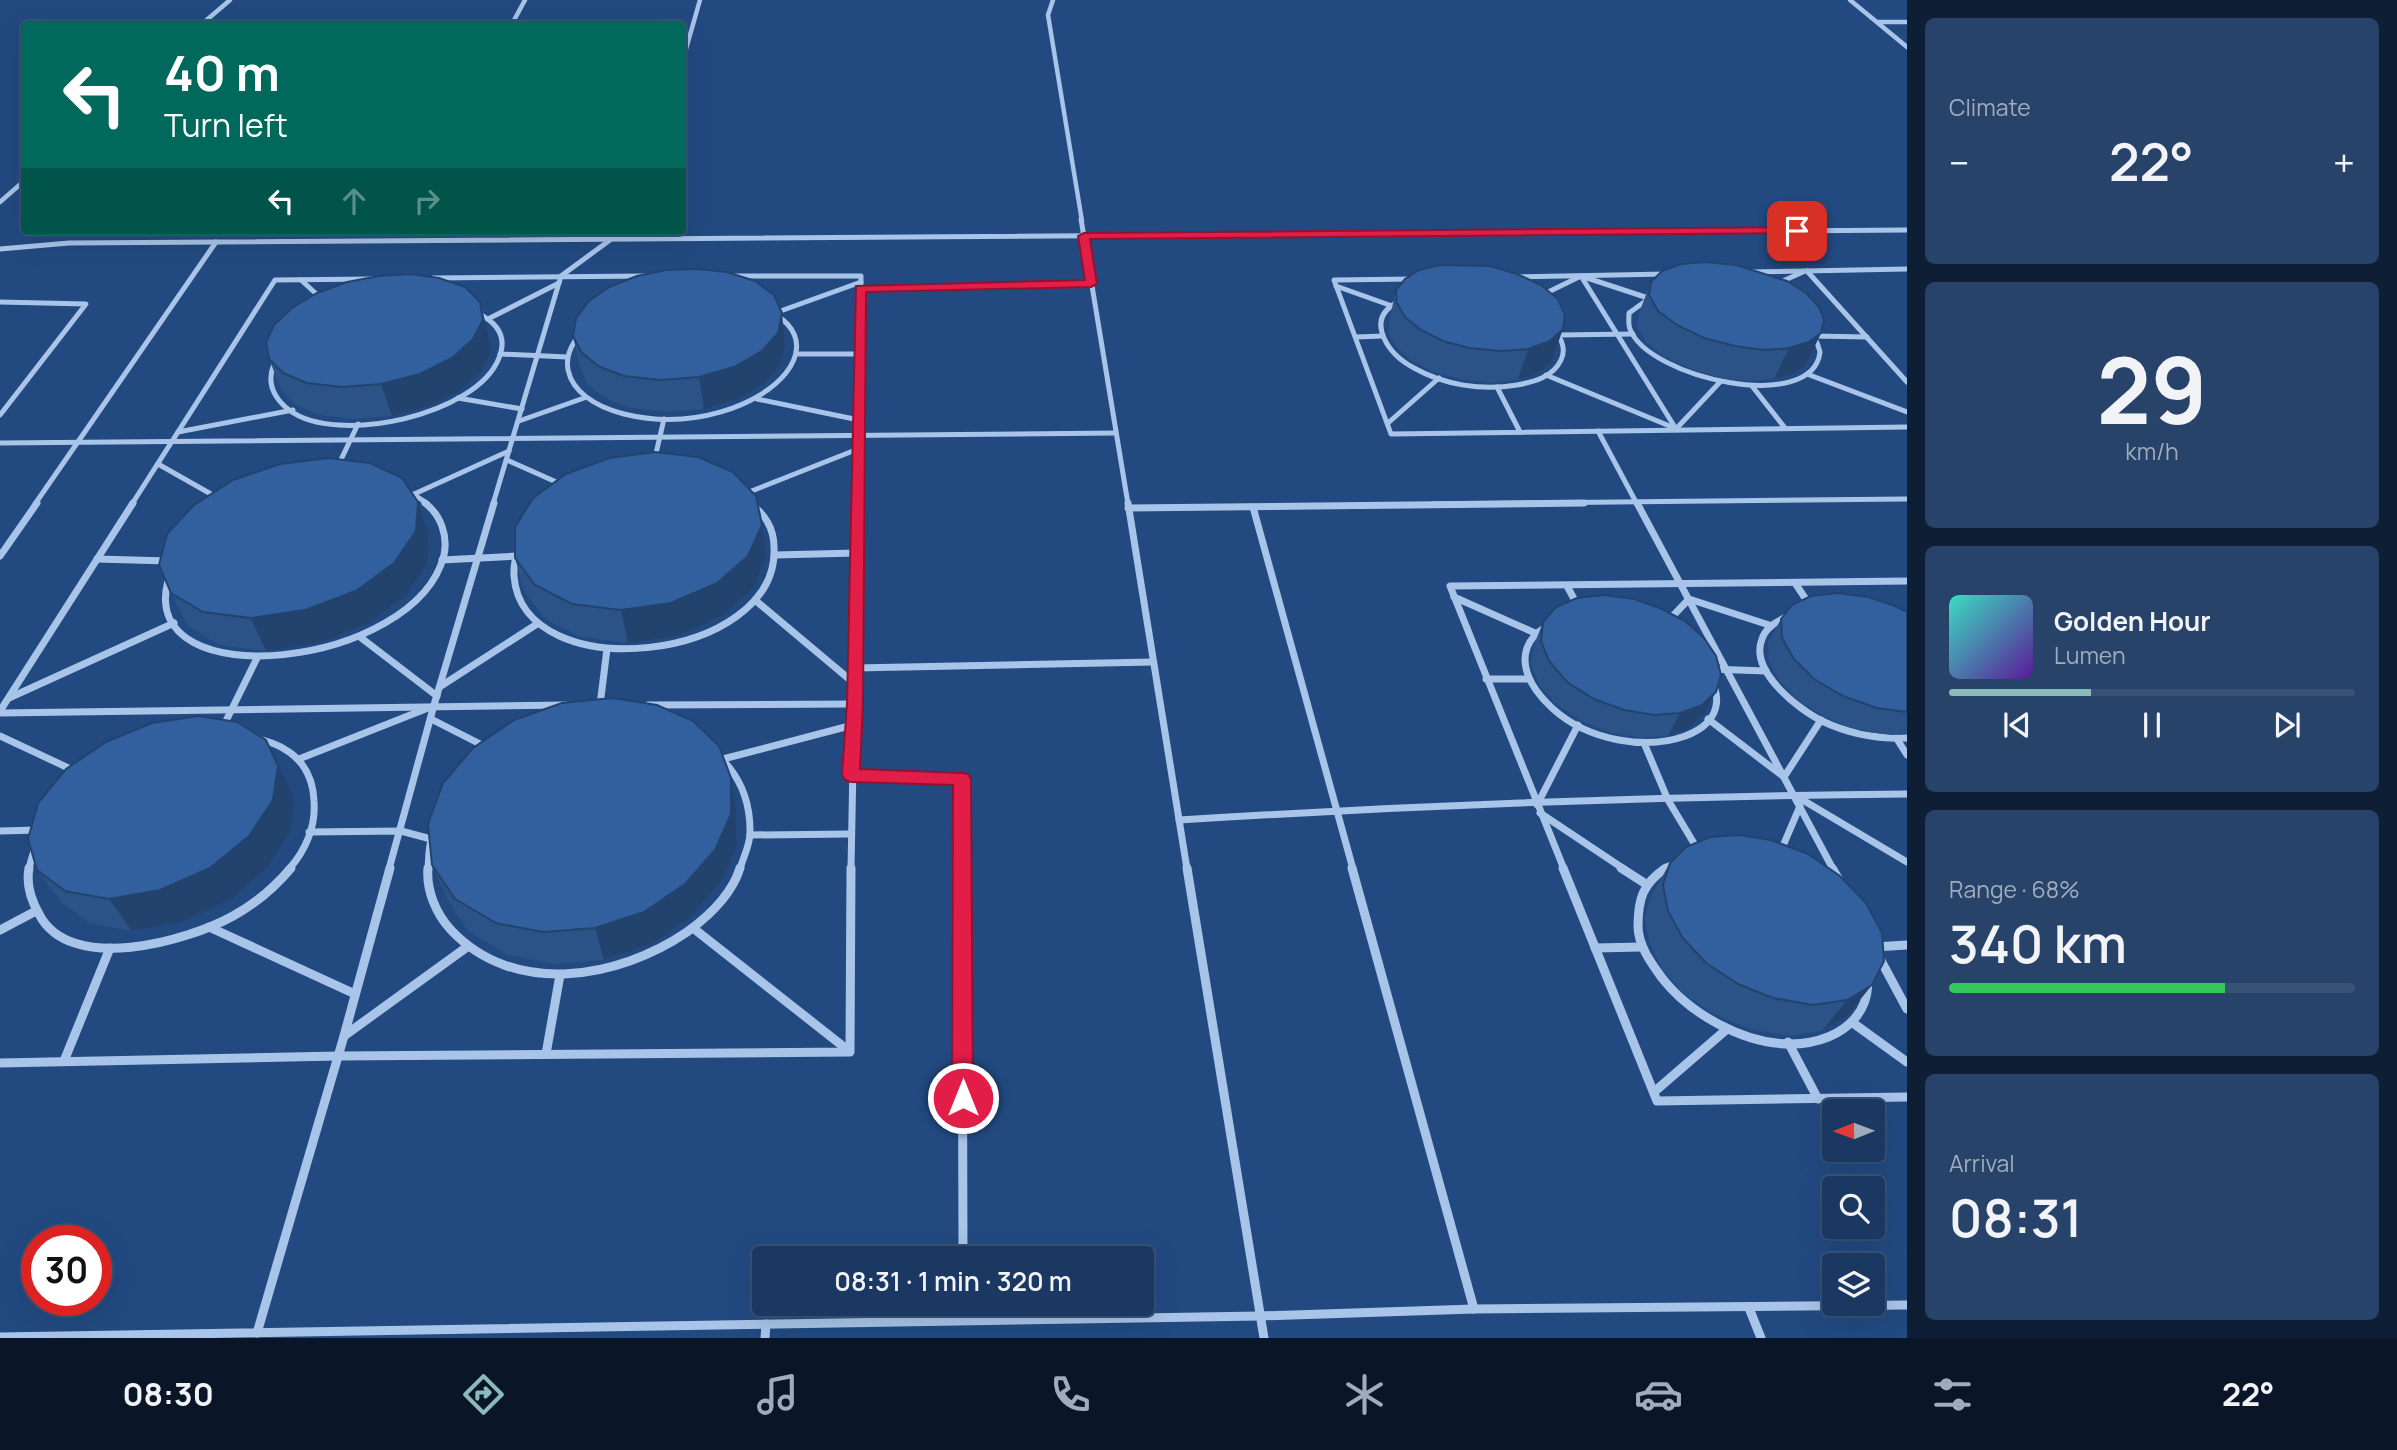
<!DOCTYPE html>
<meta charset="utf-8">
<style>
body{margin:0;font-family:Manrope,sans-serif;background:#27436a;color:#f1f3f6;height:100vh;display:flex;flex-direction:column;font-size:26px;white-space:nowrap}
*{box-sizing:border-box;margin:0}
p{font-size:23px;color:#9facbd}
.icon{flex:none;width:38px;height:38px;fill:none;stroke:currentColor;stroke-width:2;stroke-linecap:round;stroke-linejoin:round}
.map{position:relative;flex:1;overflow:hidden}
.side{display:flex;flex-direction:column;gap:18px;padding:18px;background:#0e1f35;width:490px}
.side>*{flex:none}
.top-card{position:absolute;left:21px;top:21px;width:665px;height:214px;border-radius:7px;box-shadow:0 7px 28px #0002,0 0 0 2px #385276;background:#00695c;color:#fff;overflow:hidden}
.needle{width:46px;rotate:269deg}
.controls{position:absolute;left:1822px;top:1099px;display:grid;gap:14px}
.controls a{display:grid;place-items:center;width:63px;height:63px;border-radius:7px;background:#1a3861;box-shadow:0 7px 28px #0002,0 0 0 2px #385276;font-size:35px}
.speed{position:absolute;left:21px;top:1225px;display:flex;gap:14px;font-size:35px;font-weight:700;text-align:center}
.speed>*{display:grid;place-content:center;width:91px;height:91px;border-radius:50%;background:#1a3861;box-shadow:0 7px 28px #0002,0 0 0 2px #385276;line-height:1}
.speed .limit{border:10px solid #d22;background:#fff;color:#111}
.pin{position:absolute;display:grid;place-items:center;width:60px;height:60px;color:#fff;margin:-30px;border-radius:14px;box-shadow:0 4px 10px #0006}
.me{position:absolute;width:77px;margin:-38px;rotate:0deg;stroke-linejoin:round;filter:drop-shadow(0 0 5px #0008)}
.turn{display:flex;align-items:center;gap:24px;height:147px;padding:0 28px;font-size:32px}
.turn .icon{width:91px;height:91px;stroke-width:2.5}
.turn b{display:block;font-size:49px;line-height:60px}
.lanes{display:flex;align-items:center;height:66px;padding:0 28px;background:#0003;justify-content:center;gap:35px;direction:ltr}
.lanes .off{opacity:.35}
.big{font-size:52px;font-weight:600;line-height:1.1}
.side .widget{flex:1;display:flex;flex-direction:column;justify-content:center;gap:10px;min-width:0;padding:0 24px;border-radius:10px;background:#27436a}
.side .dial{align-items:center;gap:0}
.dial b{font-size:91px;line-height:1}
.song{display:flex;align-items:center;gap:21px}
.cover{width:84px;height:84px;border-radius:10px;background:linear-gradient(135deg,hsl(170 70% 55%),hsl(270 70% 35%))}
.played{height:7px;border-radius:4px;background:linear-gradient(90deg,#8bbbb9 35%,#385276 35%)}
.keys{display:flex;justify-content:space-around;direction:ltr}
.heat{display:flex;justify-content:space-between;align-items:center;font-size:38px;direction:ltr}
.charge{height:10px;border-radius:5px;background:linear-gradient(90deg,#34c759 68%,#385276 0)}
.trip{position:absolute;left:752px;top:1246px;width:402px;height:70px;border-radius:7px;background:#1a3861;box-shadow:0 7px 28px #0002,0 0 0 2px #385276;font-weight:600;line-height:70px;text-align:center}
.dock{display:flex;height:112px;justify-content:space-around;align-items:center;background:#0a1627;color:#9facbd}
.dock .icon{width:49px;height:49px}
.dock .active{color:#8bbbb9}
.dock b{font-size:32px;color:#f1f3f6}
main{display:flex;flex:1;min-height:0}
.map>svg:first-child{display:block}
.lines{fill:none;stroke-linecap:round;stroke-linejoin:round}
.minor-far3{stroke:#a8c4e8;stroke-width:4.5}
.minor-far2{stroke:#a8c4e8;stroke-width:5}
.minor-far1{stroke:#a8c4e8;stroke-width:7}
.minor{stroke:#a8c4e8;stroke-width:9}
.wall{fill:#2b5388}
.shaded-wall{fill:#23436f}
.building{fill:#32609e;stroke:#23436f;stroke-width:2}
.route{fill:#e11d48;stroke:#92132f;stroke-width:2}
</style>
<main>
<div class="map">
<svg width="1907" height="1338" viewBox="0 0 1907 1338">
<rect width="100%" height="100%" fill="#224a81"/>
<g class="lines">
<g class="minor-far3">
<path d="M1053 0 1048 15 1082 221"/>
<path d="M1850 0 1907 47"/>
<path d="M1877 22H1907"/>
<path d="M202 24 230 0"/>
<path d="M512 24 525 0"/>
<path d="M682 63 700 0"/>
<path d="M0 202 24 181"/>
</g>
<g class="minor-far2">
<path d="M1081 219 1128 504"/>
<path d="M0 249 69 243 1907 230"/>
<path d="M1807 271 1907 382"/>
<path d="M1748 272 1907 269"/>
<path d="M730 276H861L858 504"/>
<path d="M1581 276 1676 429"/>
<path d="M1517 277 1666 274"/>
<path d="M433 278 645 276"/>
<path d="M1414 279 1334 280 1391 434 1907 427"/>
<path d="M301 280 323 300"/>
<path d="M1776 284 1803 272"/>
<path d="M1336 286 1392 306"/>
<path d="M860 288 1091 284"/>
<path d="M1685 288C1730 291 1807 299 1820 352 1813 415 1648 378 1630 329 1628 325 1629 318 1629 313L1654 295Z"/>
<path d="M1448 290C1486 294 1529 300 1555 331 1562 339 1566 350 1561 360 1553 377 1534 382 1517 385 1482 391 1444 385 1414 368 1401 361 1390 352 1384 338 1367 300 1423 293 1448 290Z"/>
<path d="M695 293C895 311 761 448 624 414 560 398 545 348 607 314 634 299 665 296 695 293Z"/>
<path d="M1542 295 1581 276 1645 297"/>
<path d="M423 299C451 303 517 314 499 358 477 415 337 446 289 410 274 398 266 383 274 364 298 312 372 304 423 299Z"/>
<path d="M0 302 86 304 0 415"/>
<path d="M775 313 861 282"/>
<path d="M488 319 559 283"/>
<path d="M1558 335 1633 334"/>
<path d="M1814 336 1867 337"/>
<path d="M1356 337 1383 336"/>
<path d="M500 354 567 357"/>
<path d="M798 354H860"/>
<path d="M1807 374 1907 412"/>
<path d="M1546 375 1672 427"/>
<path d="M1752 386 1785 428"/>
<path d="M1497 387 1520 432"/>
<path d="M458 398 522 409"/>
<path d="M757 399 859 420"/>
<path d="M519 421 584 398"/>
<path d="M1388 423 1439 378"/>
<path d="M1676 429 1720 382"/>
<path d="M1598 431 1637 504"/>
<path d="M178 432 293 410"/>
<path d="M0 443 1116 433"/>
<path d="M507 460 563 485"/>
<path d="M654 462 664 419"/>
<path d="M158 464 218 498"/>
<path d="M337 468 358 424"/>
<path d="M744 494 858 449"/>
<path d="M412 495 509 451"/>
<path d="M35 504 216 242"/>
<path d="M132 504 275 280 372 279"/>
<path d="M246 504C301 482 376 465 428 504"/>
<path d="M493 504 561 276 610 240"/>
<path d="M564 504C622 475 695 467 752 504"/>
<path d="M1433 504 1907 499"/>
</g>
<g class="minor-far1">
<path d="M251 503C217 516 178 543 168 581 136 699 416 668 444 555 448 536 441 515 425 503"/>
<path d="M568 503C540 517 512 542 514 576 522 690 780 662 774 547 774 529 765 513 749 503"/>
<path d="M1128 503 1187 869"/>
<path d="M1637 503 1833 869"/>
<path d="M1253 507 1353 869"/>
<path d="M1128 508 1584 503"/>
<path d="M775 555 857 553"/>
<path d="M0 556 37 503"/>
<path d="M97 559 168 561"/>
<path d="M442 560 518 556"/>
<path d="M1795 583 1809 604"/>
<path d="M1567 586 1579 608"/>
<path d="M1454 597 1535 633"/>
<path d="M755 600 855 684"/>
<path d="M1583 614C1619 614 1654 623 1682 646 1787 735 1627 777 1552 708 1538 695 1525 679 1525 659 1526 629 1559 619 1583 614Z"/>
<path d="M1790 615C1779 621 1766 626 1762 639 1749 671 1798 709 1822 721 1849 734 1878 739 1907 738"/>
<path d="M1669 620 1689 599 1769 625"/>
<path d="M360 637 437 696"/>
<path d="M855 668 1153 662"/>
<path d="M1710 669 1766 671"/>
<path d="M1486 679H1529"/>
<path d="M441 686 537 624"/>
<path d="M9 698 174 623"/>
<path d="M600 705 607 649"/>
<path d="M648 705 855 704"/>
<path d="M0 711 133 503"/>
<path d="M0 713 566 705"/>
<path d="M431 719 486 747"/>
<path d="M1708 719 1784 777 1821 720"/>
<path d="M222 729 257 658"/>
<path d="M0 736 77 772"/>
<path d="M1897 739 1907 755"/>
<path d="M1644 743 1668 800 1698 850"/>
<path d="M299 759 428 708"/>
<path d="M723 759 853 725"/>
<path d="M851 775 962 779V869"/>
<path d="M1796 796 1907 862"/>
<path d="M1537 805 1578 725"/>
<path d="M1540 813 1624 869"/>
<path d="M1179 820C1421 805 1664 796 1907 794"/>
<path d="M0 831 38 830"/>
<path d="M309 832 401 831 431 839"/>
<path d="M750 835 850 834"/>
<path d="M1780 853 1800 806"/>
<path d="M29 869C38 822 78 786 119 763 172 733 310 709 314 801 316 826 306 850 289 869"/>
<path d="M389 869 434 705 494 503"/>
<path d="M428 869C429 859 428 847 432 838 450 792 493 755 537 736 618 702 752 724 750 833 750 845 743 858 740 869"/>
<path d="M851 869 858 503"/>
<path d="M1564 869 1450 586 1907 581"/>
<path d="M1663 869C1694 851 1731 859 1763 869"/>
</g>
<g class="minor">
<path d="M29 868C26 884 31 900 39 914 70 975 188 941 233 916 255 904 275 887 291 868"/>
<path d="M428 868C426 890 436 914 451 930 514 997 618 979 687 932 709 916 732 894 740 868"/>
<path d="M962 868 963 1258"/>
<path d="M1187 868 1264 1338"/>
<path d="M1352 868 1474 1309"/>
<path d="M1563 868 1657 1101 1907 1097"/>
<path d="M1621 868 1646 884"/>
<path d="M1666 868C1643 883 1638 899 1638 926 1638 945 1651 963 1662 978 1690 1014 1744 1044 1790 1044 1847 1044 1887 1003 1858 948 1837 907 1800 881 1757 868"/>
<path d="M1832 868 1838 878"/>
<path d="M209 927 355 994"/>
<path d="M693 928 849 1051"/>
<path d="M0 930 36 911"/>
<path d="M1874 947 1907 945"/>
<path d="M1595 948 1641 947"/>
<path d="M1879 957 1907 1009"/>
<path d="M1853 1023 1907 1062"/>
<path d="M344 1036 467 947"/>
<path d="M1788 1042 1818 1099"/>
<path d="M546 1054 560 975"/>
<path d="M64 1061 110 948"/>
<path d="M0 1063 338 1056 850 1052 851 868"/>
<path d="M1654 1092 1727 1029"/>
<path d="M963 1304V1320"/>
<path d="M1749 1308 1761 1338"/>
<path d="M257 1333 344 1036 390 868"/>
<path d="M0 1337 1260 1316 1474 1309 1907 1305"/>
<path d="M765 1338 766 1324"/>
</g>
</g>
<g class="wall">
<path d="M1517 274 1552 360 1539 372 1518 380 1490 383 1460 379 1434 372 1412 361 1397 348 1389 334V321L1396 290Z"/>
<path d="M1651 282 1821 333 1806 364 1794 374 1774 379 1749 381 1721 378 1691 369 1664 357 1646 342 1637 326 1639 313Z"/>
<path d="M480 302 488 333 491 351 482 371 461 390 430 406 392 416 353 419 319 415 296 405 282 391 269 359Z"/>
<path d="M573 336 785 345 781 364 765 383 738 399 704 409 666 412 630 408 605 398 587 384 580 367Z"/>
<path d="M418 502 429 535 427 564 406 596 369 623 319 643 266 651 220 645 188 626 171 593Z"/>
<path d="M766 557 753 589 722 616 678 636 628 643 580 637 544 618 524 591 515 558Z"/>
<path d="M1907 612V734L1891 735 1861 731 1828 719 1800 702 1780 682 1769 662 1768 643 1781 619Z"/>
<path d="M1543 622 1703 715 1689 728 1668 736 1642 738 1613 733 1583 722 1557 705 1539 685 1531 664 1534 645Z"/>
<path d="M266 740 295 799 290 833 267 868 230 900 181 922 132 931 89 923 61 902 37 870Z"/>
<path d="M731 778 736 811 737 846 721 882 692 916 652 944 604 960 554 964 508 955 468 931 446 897 432 865Z"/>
<path d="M1670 863 1866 903 1847 1016 1822 1031 1789 1036 1750 1029 1716 1015 1685 995 1662 969 1649 943 1645 917 1651 896Z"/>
</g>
<g class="shaded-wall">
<path d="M480 302 488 333 491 351 482 371 461 390 430 406 392 416 381 384Z"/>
<path d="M782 313 785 345 781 364 765 383 738 399 704 409 699 377Z"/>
<path d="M1563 329 1552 360 1539 372 1518 380 1528 349Z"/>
<path d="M1821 333 1806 364 1794 374 1774 379 1789 348Z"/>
<path d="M418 502 429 535 427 564 406 596 369 623 319 643 266 651 251 618Z"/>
<path d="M762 525 766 557 753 589 722 616 678 636 628 643 621 610Z"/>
<path d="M1716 692 1703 715 1689 728 1668 736 1680 713Z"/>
<path d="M266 740 295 799 290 833 267 868 230 900 181 922 132 931 109 899Z"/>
<path d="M731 778 736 811 737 846 721 882 692 916 652 944 604 960 595 928Z"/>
<path d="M1872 985 1847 1016 1822 1031 1847 1000Z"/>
</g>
<g class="building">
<path d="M1706 262 1736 265 1787 281 1806 293 1819 307 1824 320 1821 333 1809 342 1789 348 1764 350 1735 346 1704 338 1677 325 1658 311 1649 295 1651 282 1662 271 1681 264Z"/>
<path d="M1440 265 1490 266 1517 274 1541 285 1558 299 1565 315 1563 329 1550 341 1528 349 1500 351 1469 348 1443 341 1421 330 1405 317 1397 303 1396 290 1405 279 1419 270Z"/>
<path d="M697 269 727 272 755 281 774 295 782 313 778 333 762 351 734 367 699 377 660 380 624 376 598 366 581 352 573 336 576 318 589 301 609 287 637 276 667 270Z"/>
<path d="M410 274 439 278 465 287 480 302 483 320 473 339 452 358 420 374 381 384 342 387 307 383 283 373 269 359 266 342 274 325 292 308 317 293 347 282 379 276Z"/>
<path d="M655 452 698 457 733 472 756 496 762 525 748 556 717 583 671 603 621 610 572 604 535 585 515 558V527L533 498 566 474 609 458Z"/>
<path d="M328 458 370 463 402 478 418 502 416 531 394 563 356 591 305 610 251 618 203 612 171 593 159 565 167 534 194 505 233 480 280 464Z"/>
<path d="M1837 593 1868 597 1895 606 1907 612V712L1877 708 1843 696 1814 679 1794 659 1782 638 1781 619 1792 605 1811 596Z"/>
<path d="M1604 595 1634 599 1660 608 1685 621 1704 638 1716 656 1721 675 1716 692 1702 705 1680 713 1654 715 1624 710 1594 699 1567 682 1549 661 1541 641 1543 622 1556 607 1577 598Z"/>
<path d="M612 698 657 705 693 721 719 746 731 778V814L715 850 685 884 644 912 595 928 543 932 496 923 455 899 432 865 428 824 443 783 473 748 514 720 562 703Z"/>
<path d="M198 716 237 722 266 740 278 766 273 800 249 836 210 868 160 890 109 899 65 891 37 870 28 839 38 803 66 769 106 742 152 723Z"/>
<path d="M1739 835 1771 840 1808 854 1840 876 1866 903 1882 933 1884 961 1872 985 1847 1000 1813 1005 1773 998 1738 984 1706 963 1682 937 1668 911 1663 885 1670 863 1686 847 1710 837Z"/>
</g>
<path class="route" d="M1797 227 1803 231 1801 233 1090 239 1097 284 1091 287 866 292 863 704 860 769 962 773 968 774 971 779 973 1098 970 1105 963 1108 955 1105 952 1098 953 785 851 782 845 780 842 775 847 704 856 286 1085 280 1078 236 1084 233Z"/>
</svg>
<div class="controls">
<a><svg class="needle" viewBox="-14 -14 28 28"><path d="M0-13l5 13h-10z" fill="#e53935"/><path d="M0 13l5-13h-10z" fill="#9facbd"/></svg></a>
<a><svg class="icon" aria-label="search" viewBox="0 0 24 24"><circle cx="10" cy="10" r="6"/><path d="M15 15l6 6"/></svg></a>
<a><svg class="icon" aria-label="layers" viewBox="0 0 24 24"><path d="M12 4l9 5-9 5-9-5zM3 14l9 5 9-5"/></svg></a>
</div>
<div class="speed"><div class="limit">30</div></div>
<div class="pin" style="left:1797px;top:231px;background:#d93025"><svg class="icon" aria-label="arrive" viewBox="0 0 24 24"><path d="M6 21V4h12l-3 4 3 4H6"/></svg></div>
<svg class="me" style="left:963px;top:1098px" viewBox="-20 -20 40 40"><circle r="17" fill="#e11d48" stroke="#fff" stroke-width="3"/><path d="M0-11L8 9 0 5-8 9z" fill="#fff"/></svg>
<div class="trip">08:31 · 1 min · 320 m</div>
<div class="top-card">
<div class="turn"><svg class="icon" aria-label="left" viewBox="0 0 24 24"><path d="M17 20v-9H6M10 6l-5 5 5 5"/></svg><div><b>40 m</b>Turn left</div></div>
<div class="lanes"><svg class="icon" aria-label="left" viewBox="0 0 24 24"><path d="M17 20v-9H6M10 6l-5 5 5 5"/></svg><svg class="icon off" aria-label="ahead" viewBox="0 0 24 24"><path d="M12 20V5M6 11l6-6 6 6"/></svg><svg class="icon off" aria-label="right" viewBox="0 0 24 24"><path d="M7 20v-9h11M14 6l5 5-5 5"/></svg></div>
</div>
</div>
<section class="side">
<div class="widget"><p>Climate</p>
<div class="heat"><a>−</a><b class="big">22°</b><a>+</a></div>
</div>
<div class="widget dial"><b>29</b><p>km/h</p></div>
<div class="widget">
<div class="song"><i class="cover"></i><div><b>Golden Hour</b><p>Lumen</p></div></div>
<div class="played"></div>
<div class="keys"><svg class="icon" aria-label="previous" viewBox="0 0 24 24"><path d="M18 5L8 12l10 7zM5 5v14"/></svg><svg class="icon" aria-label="pause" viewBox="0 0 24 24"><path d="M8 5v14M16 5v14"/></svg><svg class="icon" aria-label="next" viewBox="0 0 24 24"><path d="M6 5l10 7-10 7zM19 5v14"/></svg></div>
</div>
<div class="widget"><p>Range · 68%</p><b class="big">340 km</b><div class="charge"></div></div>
<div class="widget"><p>Arrival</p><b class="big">08:31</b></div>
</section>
</main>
<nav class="dock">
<b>08:30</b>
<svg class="icon active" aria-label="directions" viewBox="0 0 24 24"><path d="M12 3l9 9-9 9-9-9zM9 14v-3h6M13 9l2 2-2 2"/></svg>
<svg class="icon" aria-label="music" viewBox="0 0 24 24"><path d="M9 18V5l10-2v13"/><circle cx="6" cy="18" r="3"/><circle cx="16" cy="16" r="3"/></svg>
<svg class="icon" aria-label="phone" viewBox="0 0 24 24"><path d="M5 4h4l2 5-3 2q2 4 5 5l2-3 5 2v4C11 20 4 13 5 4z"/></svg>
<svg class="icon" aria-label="climate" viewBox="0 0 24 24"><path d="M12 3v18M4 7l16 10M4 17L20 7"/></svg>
<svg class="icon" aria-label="car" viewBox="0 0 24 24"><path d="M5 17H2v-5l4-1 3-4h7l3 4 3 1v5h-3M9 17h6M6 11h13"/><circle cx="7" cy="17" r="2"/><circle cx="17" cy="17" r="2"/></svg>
<svg class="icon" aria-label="filters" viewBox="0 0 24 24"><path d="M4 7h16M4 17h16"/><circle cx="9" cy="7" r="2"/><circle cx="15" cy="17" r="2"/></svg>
<b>22°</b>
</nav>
